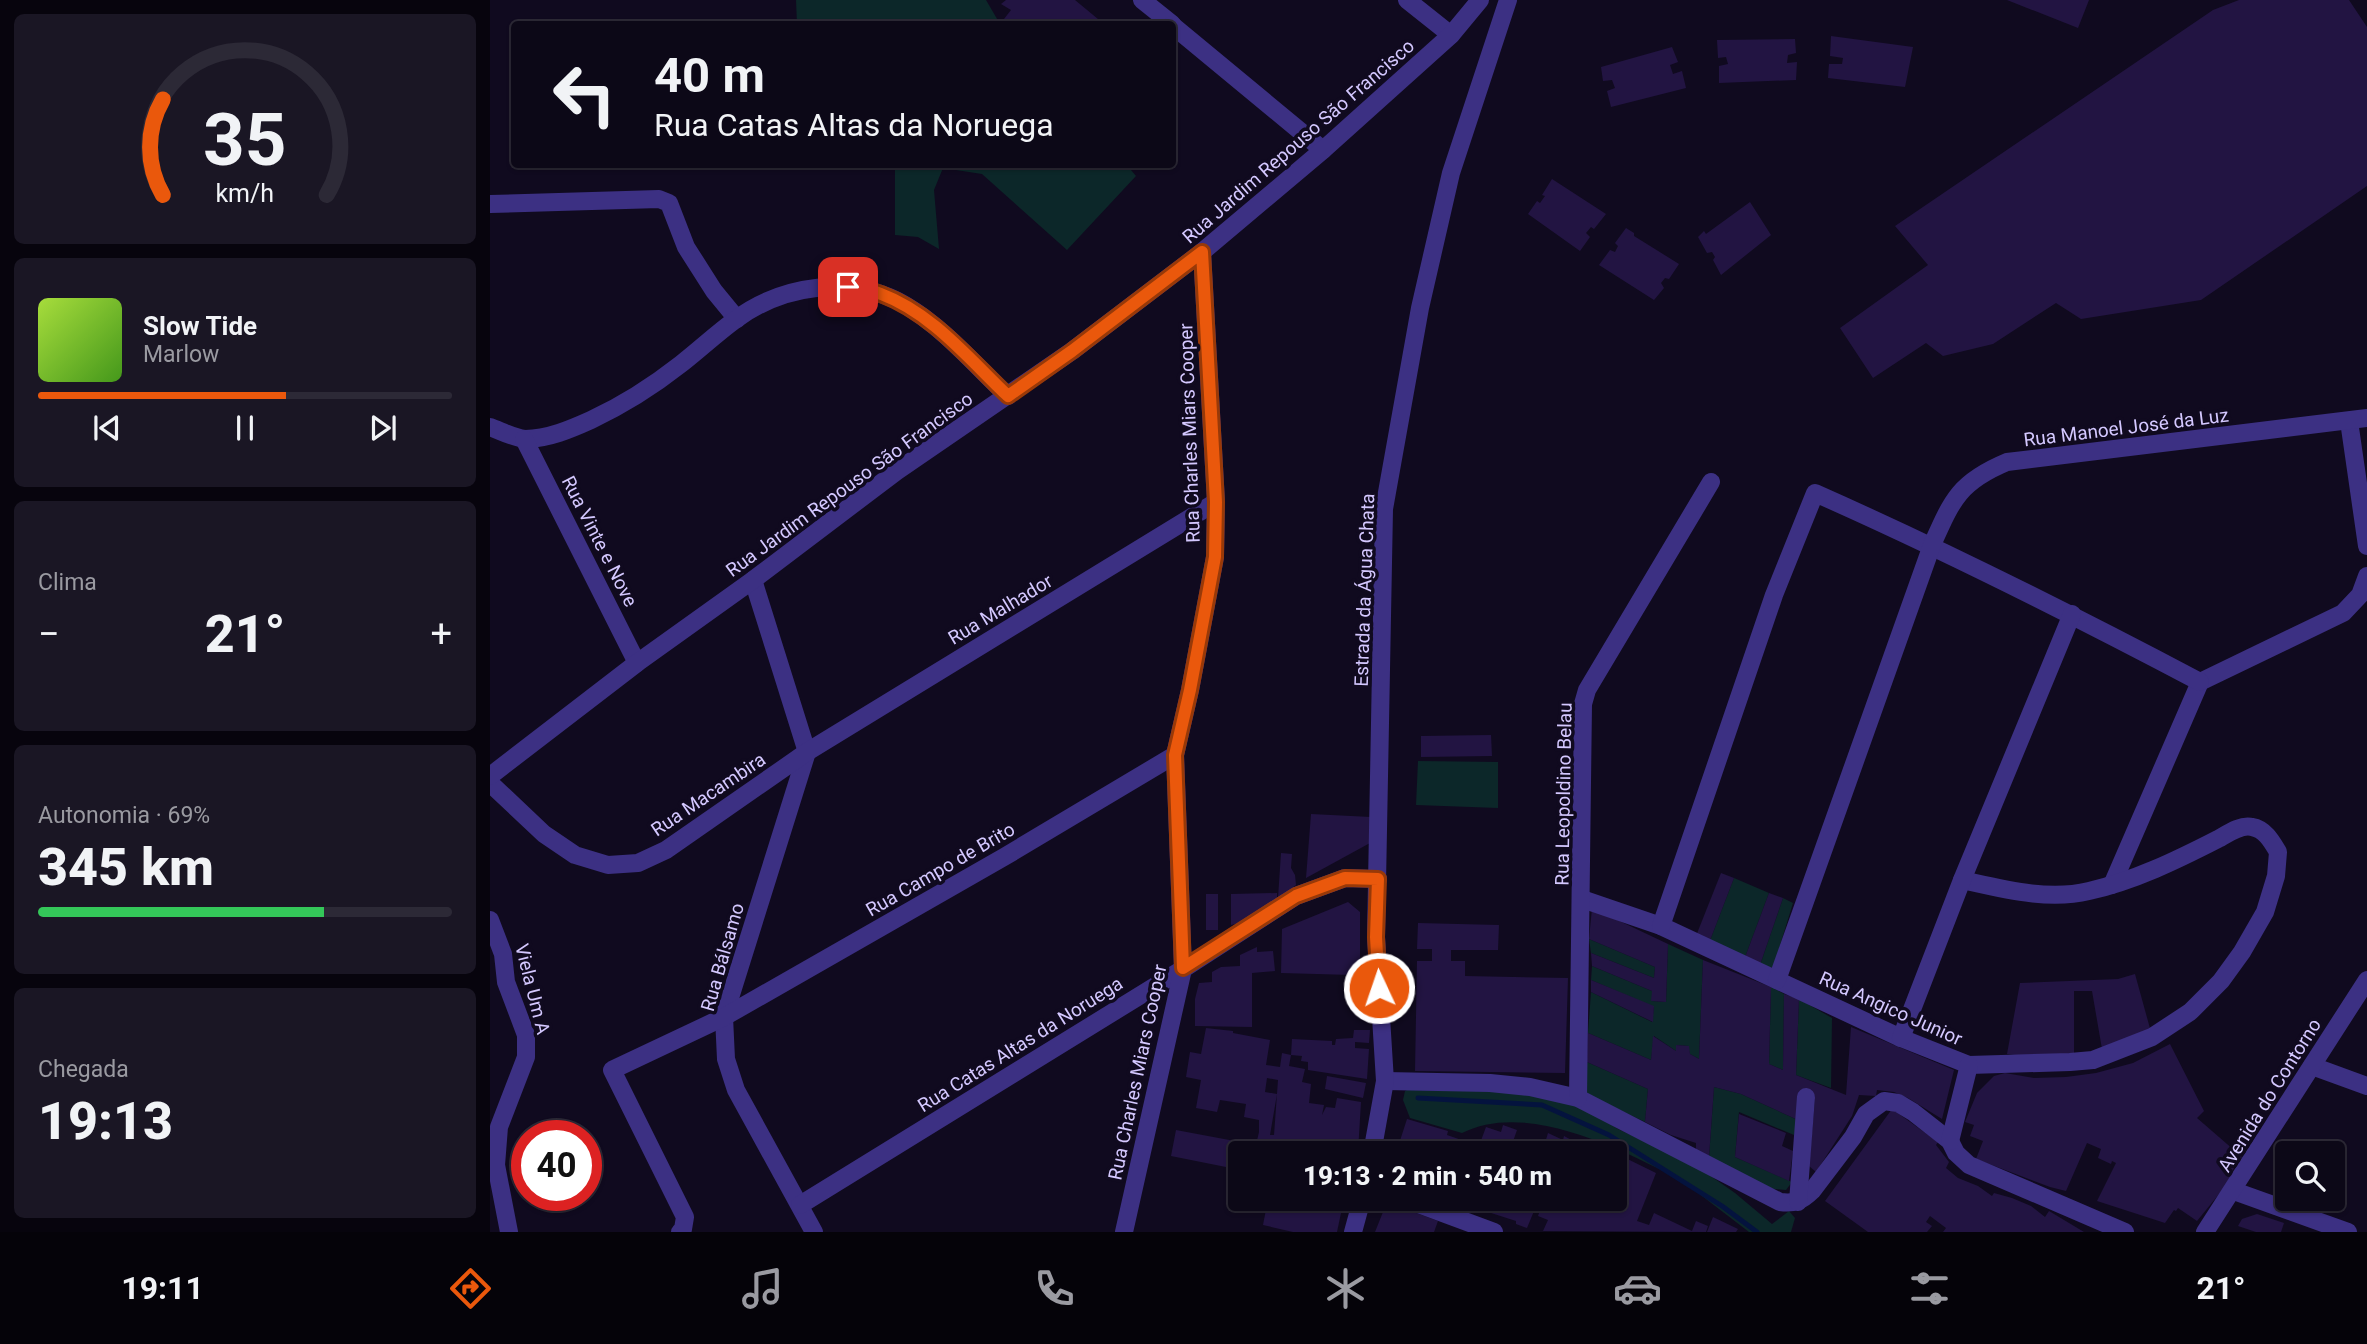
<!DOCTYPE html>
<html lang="pt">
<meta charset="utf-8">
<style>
body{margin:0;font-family:Roboto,sans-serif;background:#1a1624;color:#f1f3f6;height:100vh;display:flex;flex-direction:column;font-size:26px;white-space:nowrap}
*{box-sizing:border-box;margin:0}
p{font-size:23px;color:#9a9aa1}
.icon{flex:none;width:38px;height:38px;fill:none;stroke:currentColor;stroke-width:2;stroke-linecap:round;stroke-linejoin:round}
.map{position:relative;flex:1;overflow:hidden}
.panel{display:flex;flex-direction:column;gap:14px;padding:14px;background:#07040d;width:490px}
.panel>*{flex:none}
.top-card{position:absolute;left:21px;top:21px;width:665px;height:147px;border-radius:7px;box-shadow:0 2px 5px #0004,0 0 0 2px #2c2936;background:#0c0817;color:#f1f3f6;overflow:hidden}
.buttons{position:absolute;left:1785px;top:1141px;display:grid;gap:14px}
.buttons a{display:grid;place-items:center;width:70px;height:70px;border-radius:7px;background:#0c0817;box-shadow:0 2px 5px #0004,0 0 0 2px #2c2936;font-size:35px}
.speed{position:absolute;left:21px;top:1120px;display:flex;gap:14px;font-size:35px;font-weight:700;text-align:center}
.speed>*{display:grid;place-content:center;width:91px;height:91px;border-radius:50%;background:#0c0817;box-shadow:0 2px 5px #0004,0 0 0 2px #2c2936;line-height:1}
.speed .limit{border:10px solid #d22;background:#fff;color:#111}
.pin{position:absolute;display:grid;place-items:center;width:60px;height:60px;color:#fff;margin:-30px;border-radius:14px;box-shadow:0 4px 10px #0006}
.me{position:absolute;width:77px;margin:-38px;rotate:357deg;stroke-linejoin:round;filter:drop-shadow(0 0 5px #0008)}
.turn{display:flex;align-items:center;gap:24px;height:147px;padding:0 28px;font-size:32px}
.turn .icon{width:91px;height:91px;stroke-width:2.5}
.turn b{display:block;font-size:49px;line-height:60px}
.big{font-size:52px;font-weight:800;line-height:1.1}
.panel .card{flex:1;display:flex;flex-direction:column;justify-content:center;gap:10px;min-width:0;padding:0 24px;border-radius:10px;background:#1a1624}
.panel .dial{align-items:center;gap:0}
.dial svg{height:182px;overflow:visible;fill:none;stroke:#2c2936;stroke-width:7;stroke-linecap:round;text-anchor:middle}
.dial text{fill:#f1f3f6;stroke:none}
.song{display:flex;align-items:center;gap:21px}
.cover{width:84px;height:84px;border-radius:10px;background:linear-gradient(135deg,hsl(80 70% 55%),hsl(100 70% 35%))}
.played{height:7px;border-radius:4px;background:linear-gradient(90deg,#ea580c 60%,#2c2936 60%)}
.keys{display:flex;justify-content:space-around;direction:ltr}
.heat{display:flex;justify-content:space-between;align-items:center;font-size:38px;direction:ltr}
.charge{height:10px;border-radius:5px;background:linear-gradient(90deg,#34c759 69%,#2c2936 0)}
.trip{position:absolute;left:738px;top:1141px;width:399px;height:70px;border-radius:7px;background:#0c0817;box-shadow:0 2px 5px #0004,0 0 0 2px #2c2936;font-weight:800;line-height:70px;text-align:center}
.tabs{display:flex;height:112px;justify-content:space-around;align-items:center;background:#050309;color:#9a9aa1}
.tabs .icon{width:49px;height:49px}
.tabs .on{color:#ea580c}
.tabs b{font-size:32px;color:#f1f3f6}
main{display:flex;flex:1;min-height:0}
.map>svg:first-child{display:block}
.green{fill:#0c2729}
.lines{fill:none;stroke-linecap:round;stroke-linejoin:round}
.stream{stroke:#04133e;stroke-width:5}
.building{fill:#221442;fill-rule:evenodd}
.minor{stroke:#3c3083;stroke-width:18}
.tertiary{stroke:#3c3083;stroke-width:18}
.route-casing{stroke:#983908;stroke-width:18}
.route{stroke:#ea580c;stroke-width:12}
.labels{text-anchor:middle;stroke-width:7;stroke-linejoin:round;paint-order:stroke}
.street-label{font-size:19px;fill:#d4c8ff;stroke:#100a1f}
</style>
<main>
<section class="panel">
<div class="card dial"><svg viewBox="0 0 100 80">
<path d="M14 69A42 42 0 1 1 86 69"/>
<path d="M14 69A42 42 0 0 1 14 27" stroke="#ea580c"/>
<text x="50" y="56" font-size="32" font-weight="700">35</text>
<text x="50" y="72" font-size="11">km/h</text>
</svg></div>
<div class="card">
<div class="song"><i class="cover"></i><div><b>Slow Tide</b><p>Marlow</p></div></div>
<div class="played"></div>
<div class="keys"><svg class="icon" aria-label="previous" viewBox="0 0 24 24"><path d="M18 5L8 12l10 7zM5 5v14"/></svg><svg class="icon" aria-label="pause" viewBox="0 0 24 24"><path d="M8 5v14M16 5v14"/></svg><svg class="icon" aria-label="next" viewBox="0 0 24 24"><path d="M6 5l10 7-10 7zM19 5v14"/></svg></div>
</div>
<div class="card"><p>Clima</p>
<div class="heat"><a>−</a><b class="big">21°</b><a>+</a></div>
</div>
<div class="card"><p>Autonomia · 69%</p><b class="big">345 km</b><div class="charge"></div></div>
<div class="card"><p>Chegada</p><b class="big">19:13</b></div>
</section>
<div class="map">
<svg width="1877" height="1232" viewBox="0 0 1877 1232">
<rect width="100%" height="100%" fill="#100a1f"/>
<g class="green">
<path d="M306 0H496L510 24H307Z"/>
<path d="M636 164 646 176 577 250 492 174 453 168 444 190 449 249 428 237 405 235V165Z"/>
<path d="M928 761 1008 762V808L926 805Z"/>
<path d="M1244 878 1279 893 1254 960 1219 943Z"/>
<path d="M1293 898 1303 903 1283 968 1270 965Z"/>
<path d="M1099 939 1165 967 1164 978 1101 953Z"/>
<path d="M1178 944 1213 960 1209 1059 1200 1054 1198 1046 1186 1045V1051L1164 1036 1161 1060 1098 1033 1101 992 1162 1022 1164 1007 1101 980 1102 966 1162 991V1001L1176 1002Z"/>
<path d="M1281 987 1294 994 1293 1070 1279 1064Z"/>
<path d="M1309 999 1342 1018 1341 1088 1306 1075Z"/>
<path d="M1097 1062 1158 1089 1155 1122 1094 1093Z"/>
<path d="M924 1086 1061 1096 1103 1113 1128 1129 1205 1165 1245 1193 1282 1224 1299 1211 1305 1218 1301 1232H1259L1212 1196 1205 1187C1143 1156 1041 1098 972 1133L920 1118 913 1100 915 1091Z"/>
<path d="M1224 1087 1251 1094 1308 1120 1304 1135 1249 1112 1245 1157 1302 1182 1296 1190 1275 1188 1219 1157Z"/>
</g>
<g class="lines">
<path class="stream" d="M928 1098 1052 1105 1119 1135 1232 1206 1267 1232"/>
</g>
<g class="building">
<path d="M516 0H585L614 24H521L514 19 521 10 511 4Z"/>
<path d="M1517 0H1599L1588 28Z"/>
<path d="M1749 0H1859L1877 27V186L1711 300 1591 319 1566 303 1503 344 1453 356 1436 343 1383 378 1350 328 1438 265 1405 226 1723 10Z"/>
<path d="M1341 36 1423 47 1415 87 1338 78 1339 64H1352L1353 58 1340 56Z"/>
<path d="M1305 39 1306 53 1298 55 1297 63 1307 62 1306 80 1229 83V66L1238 64 1236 57 1228 58 1227 40Z"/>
<path d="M1182 47 1188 62 1180 65 1183 74 1192 71 1196 88 1121 107 1117 91 1125 88 1122 80 1113 81 1111 67Z"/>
<path d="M1062 179 1116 214 1104 229 1101 227 1096 233 1100 237 1090 251 1038 214 1047 201 1050 203 1055 196 1052 195Z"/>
<path d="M1260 202 1281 235 1231 275 1223 260 1225 257 1222 252 1217 253 1208 237 1214 231 1216 234Z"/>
<path d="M1136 228 1144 233V236L1189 264 1179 279 1175 278 1171 283 1174 288 1164 300 1109 265 1120 250 1125 252 1128 246 1125 243Z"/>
<path d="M1001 735 1002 756 931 757V736Z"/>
<path d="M821 814 881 817 880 843 816 878Z"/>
<path d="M791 853 802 854 801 868 805 875 806 885 788 898Z"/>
<path d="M1231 873 1244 878 1219 943 1206 936Z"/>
<path d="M787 893V900L755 922 741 925V894Z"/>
<path d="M1279 893 1293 898 1270 965 1254 960Z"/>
<rect x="716" y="894" width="12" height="36"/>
<path d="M858 902 870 912V975H880L879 1009H866V1002H861L862 975 791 973 792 929Z"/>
<path d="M1102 908 1178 944 1176 1002 1161 1001 1162 991 1102 966 1101 953 1164 978 1165 967 1099 939Z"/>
<path d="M928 923 1009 925 1008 950H961V961H975V976L1078 978 1075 1073 925 1071 927 961H942V949H927Z"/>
<path d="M767 947V952L783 951 785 971 762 973V1027L705 1026V999L709 983 722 982V972L731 967 750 966V955Z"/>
<path d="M1213 960 1281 987 1279 1064 1293 1070 1294 994 1309 999 1306 1075 1356 1095 1361 1027 1464 1070 1452 1119 1418 1098 1404 1092 1387 1090 1386 1096 1369 1095 1362 1116 1326 1172 1319 1166 1325 1099 1312 1093 1308 1120 1251 1094 1224 1087 1219 1157 1206 1151V1143L1181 1135 1155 1122 1158 1089 1097 1062 1098 1033 1161 1060 1163 1036 1186 1051V1045L1199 1046 1200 1054 1209 1059Z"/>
<path d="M1645 974 1661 1032 1612 1049 1602 991H1584V1054L1551 1058 1517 1054 1530 983 1628 979Z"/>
<path d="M1101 980 1164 1006 1163 1022 1101 992Z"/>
<path d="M716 1028 743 1031V1033L780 1040 776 1065 790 1067 792 1053 801 1055 799 1066 815 1069 812 1082 821 1084 819 1103 834 1105 832 1115 836 1107 845 1108 847 1098 871 1102 868 1152 855 1150 854 1153H751V1170L681 1156 686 1130 766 1145 769 1132V1120L754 1117 756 1104 730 1100 727 1112 706 1108 711 1080 696 1077 700 1052 711 1054ZM777 1078 788 1080 784 1135H780L787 1094 775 1092Z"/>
<path d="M864 1030H880L879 1043 865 1042V1048L879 1049 877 1079 818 1070V1062L811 1061 812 1056 801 1055 802 1039 842 1041V1045H845L846 1039 863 1038Z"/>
<path d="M1680 1044 1714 1111 1707 1118 1752 1157 1740 1174 1743 1177 1707 1221 1688 1208 1686 1211 1684 1210 1675 1223 1607 1201 1626 1163 1622 1161 1621 1164 1608 1158 1611 1149 1597 1143 1576 1191 1560 1187 1486 1159 1493 1141 1480 1136 1484 1125 1475 1122 1487 1093 1504 1076 1515 1073 1544 1078 1576 1077 1606 1073 1643 1063Z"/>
<path d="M837 1076 876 1083 873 1098 835 1089Z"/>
<path d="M1402 1109 1448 1142 1446 1145 1459 1162 1456 1168 1468 1178 1488 1186 1502 1196 1504 1193 1522 1198 1541 1206 1555 1217 1559 1211 1594 1232H1453L1456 1228 1440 1216 1436 1222 1442 1226 1437 1232H1378L1335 1201Z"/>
<path d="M1249 1114 1296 1133 1292 1146 1303 1151 1299 1181 1245 1157Z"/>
<path d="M917 1119 958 1131 957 1135 989 1146 996 1127 1011 1132 1013 1125 1027 1130 1019 1153H906Z"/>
<path d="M1058 1133 1073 1140 1074 1136 1102 1151 1104 1146 1115 1150V1148L1166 1173 1147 1221 1159 1225 1164 1213 1202 1231 1206 1221 1218 1226 1216 1232 1053 1231 1058 1220 1048 1216 1054 1199H1125V1153H1052Z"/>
<path d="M778 1199 851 1213 847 1232H803L773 1225Z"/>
<path d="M971 1199H1049L1037 1228 1026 1224V1221L998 1212 1001 1203 993 1200 988 1209 971 1201Z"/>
<path d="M897 1202 948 1221 944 1232H885Z"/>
<path d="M1767 1214 1794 1223 1791 1232H1766L1748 1226 1752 1219Z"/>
<path d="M1223 1217 1248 1229 1246 1232H1217Z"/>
</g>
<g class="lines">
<g class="minor">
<path d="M652 0 682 24"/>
<path d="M917 0 961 35"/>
<path d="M682 25 833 150"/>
<path d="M0 204 169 199 179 203 196 247 224 291 247 319"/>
<path d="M1859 421 1877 546"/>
<path d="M0 427C11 431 24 438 35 439 58 439 81 429 101 420 133 405 163 386 191 364 209 350 226 334 245 320 292 285 362 274 415 305 454 328 485 365 518 396"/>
<path d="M34 439 147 663"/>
<path d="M263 580 317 752"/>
<path d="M1710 682 1853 613 1870 595 1877 576"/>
<path d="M317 752 234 1017 236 1059 246 1090 324 1232"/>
<path d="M0 783 54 834 85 855 118 865 148 863 176 850 317 752 726 502"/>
<path d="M1622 885 1710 682"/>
<path d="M1092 899 1171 926 1411 1038 1479 1065 1580 1062 1603 1060 1662 1037 1700 1012 1731 981 1752 952 1775 912 1786 876 1788 852C1782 842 1775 829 1762 827 1751 824 1737 834 1728 839 1687 860 1644 881 1599 891 1558 901 1513 889 1472 880"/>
<path d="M0 920 13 954 16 982 36 1035V1057L9 1127 6 1165 19 1232"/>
<path d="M1171 926 1284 595 1325 493C1456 551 1583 615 1710 682"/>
<path d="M1287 980 1442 545C1462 500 1469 482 1517 462L1877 418"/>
<path d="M1411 1038 1472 880 1582 614"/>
<path d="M1822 1066 1877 1086"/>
<path d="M895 1081 1000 1083 1040 1087 1088 1098 1290 1202C1304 1204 1312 1201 1322 1191L1363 1137 1376 1114 1394 1101 1408 1103 1423 1112 1460 1141 1466 1153 1479 1165 1635 1232"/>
<path d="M1088 1098 1093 704 1097 690 1221 482"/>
<path d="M1460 1141 1479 1065"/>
<path d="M1744 1191 1858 1232"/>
<path d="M915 1199 1004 1232"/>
<path d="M1308 1202 1316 1097"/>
<path d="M310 1205 693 969 806 896 855 878 888 879"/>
<path d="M190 1232 193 1229 195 1217 122 1070 234 1017 514 857 685 755"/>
<path d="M634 1232 693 969 685 755 700 690 725 557 726 502 712 252"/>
<path d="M1715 1232 1877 980"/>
</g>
<g class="tertiary">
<path d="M0 776 147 663 263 580 407 471 582 351 712 252 833 150 961 35 990 0"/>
<path d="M882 1153 895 1081 886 937 894 509 930 308 961 173 1018 0"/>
<path d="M863 1232 872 1199"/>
</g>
</g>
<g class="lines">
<defs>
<path id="route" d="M358 287C369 289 381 290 391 294 442 313 479 359 518 396L582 351 712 252 726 502 725 557 700 690 685 755 693 968 806 896 855 878 888 879 886 937 889 988"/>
</defs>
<use href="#route" class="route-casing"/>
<use href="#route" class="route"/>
</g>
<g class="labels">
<g class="street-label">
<text transform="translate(808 141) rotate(-41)" y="7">Rua Jardim Repouso São Francisco</text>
<text transform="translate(1636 427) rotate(-7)" y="7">Rua Manoel José da Luz</text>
<text transform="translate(699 433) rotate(-92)" y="7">Rua Charles Miars Cooper</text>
<text transform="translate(359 484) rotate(-36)" y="7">Rua Jardim Repouso São Francisco</text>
<text transform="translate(110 541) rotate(63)" y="7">Rua Vinte e Nove</text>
<text transform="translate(874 590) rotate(-88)" y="7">Estrada da Água Chata</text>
<text transform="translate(510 609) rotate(-31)" y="7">Rua Malhador</text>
<text transform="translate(218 794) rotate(-34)" y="7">Rua Macambira</text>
<text transform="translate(1073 794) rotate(-89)" y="7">Rua Leopoldino Belau</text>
<text transform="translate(450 869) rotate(-30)" y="7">Rua Campo de Brito</text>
<text transform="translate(232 957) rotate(-74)" y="7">Rua Bálsamo</text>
<text transform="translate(43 989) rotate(76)" y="7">Viela Um A</text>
<text transform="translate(1401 1008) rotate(24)" y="7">Rua Angico Junior</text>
<text transform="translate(530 1044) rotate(-32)" y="7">Rua Catas Altas da Noruega</text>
<text transform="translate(647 1072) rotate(-78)" y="7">Rua Charles Miars Cooper</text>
<text transform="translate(1779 1095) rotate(-58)" y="7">Avenida do Contorno</text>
</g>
</g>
</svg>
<div class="buttons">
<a><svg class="icon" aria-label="search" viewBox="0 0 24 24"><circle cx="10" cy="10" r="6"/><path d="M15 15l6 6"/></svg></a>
</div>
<div class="speed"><div class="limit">40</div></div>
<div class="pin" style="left:358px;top:287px;background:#d93025"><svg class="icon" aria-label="arrive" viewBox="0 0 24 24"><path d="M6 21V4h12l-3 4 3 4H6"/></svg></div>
<svg class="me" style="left:889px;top:988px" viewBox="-20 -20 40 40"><circle r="17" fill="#ea580c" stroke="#fff" stroke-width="3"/><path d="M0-11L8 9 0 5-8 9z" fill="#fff"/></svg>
<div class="trip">19:13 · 2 min · 540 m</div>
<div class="top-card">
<div class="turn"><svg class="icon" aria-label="left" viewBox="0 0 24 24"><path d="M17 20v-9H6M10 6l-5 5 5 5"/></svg><div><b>40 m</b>Rua Catas Altas da Noruega</div></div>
</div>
</div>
</main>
<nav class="tabs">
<b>19:11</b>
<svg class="icon on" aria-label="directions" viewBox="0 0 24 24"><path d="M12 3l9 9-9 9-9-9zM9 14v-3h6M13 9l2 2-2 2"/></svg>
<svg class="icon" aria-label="music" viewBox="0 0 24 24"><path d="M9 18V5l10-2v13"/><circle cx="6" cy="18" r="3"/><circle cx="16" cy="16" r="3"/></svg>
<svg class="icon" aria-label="phone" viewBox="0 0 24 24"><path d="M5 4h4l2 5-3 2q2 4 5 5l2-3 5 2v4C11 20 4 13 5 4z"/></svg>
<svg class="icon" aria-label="climate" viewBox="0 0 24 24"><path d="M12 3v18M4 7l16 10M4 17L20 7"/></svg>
<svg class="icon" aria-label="car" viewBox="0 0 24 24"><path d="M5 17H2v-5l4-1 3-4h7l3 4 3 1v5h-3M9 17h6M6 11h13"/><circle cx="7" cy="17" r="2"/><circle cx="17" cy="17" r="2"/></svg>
<svg class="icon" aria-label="filters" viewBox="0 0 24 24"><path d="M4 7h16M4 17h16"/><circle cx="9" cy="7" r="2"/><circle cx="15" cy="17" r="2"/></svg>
<b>21°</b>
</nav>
